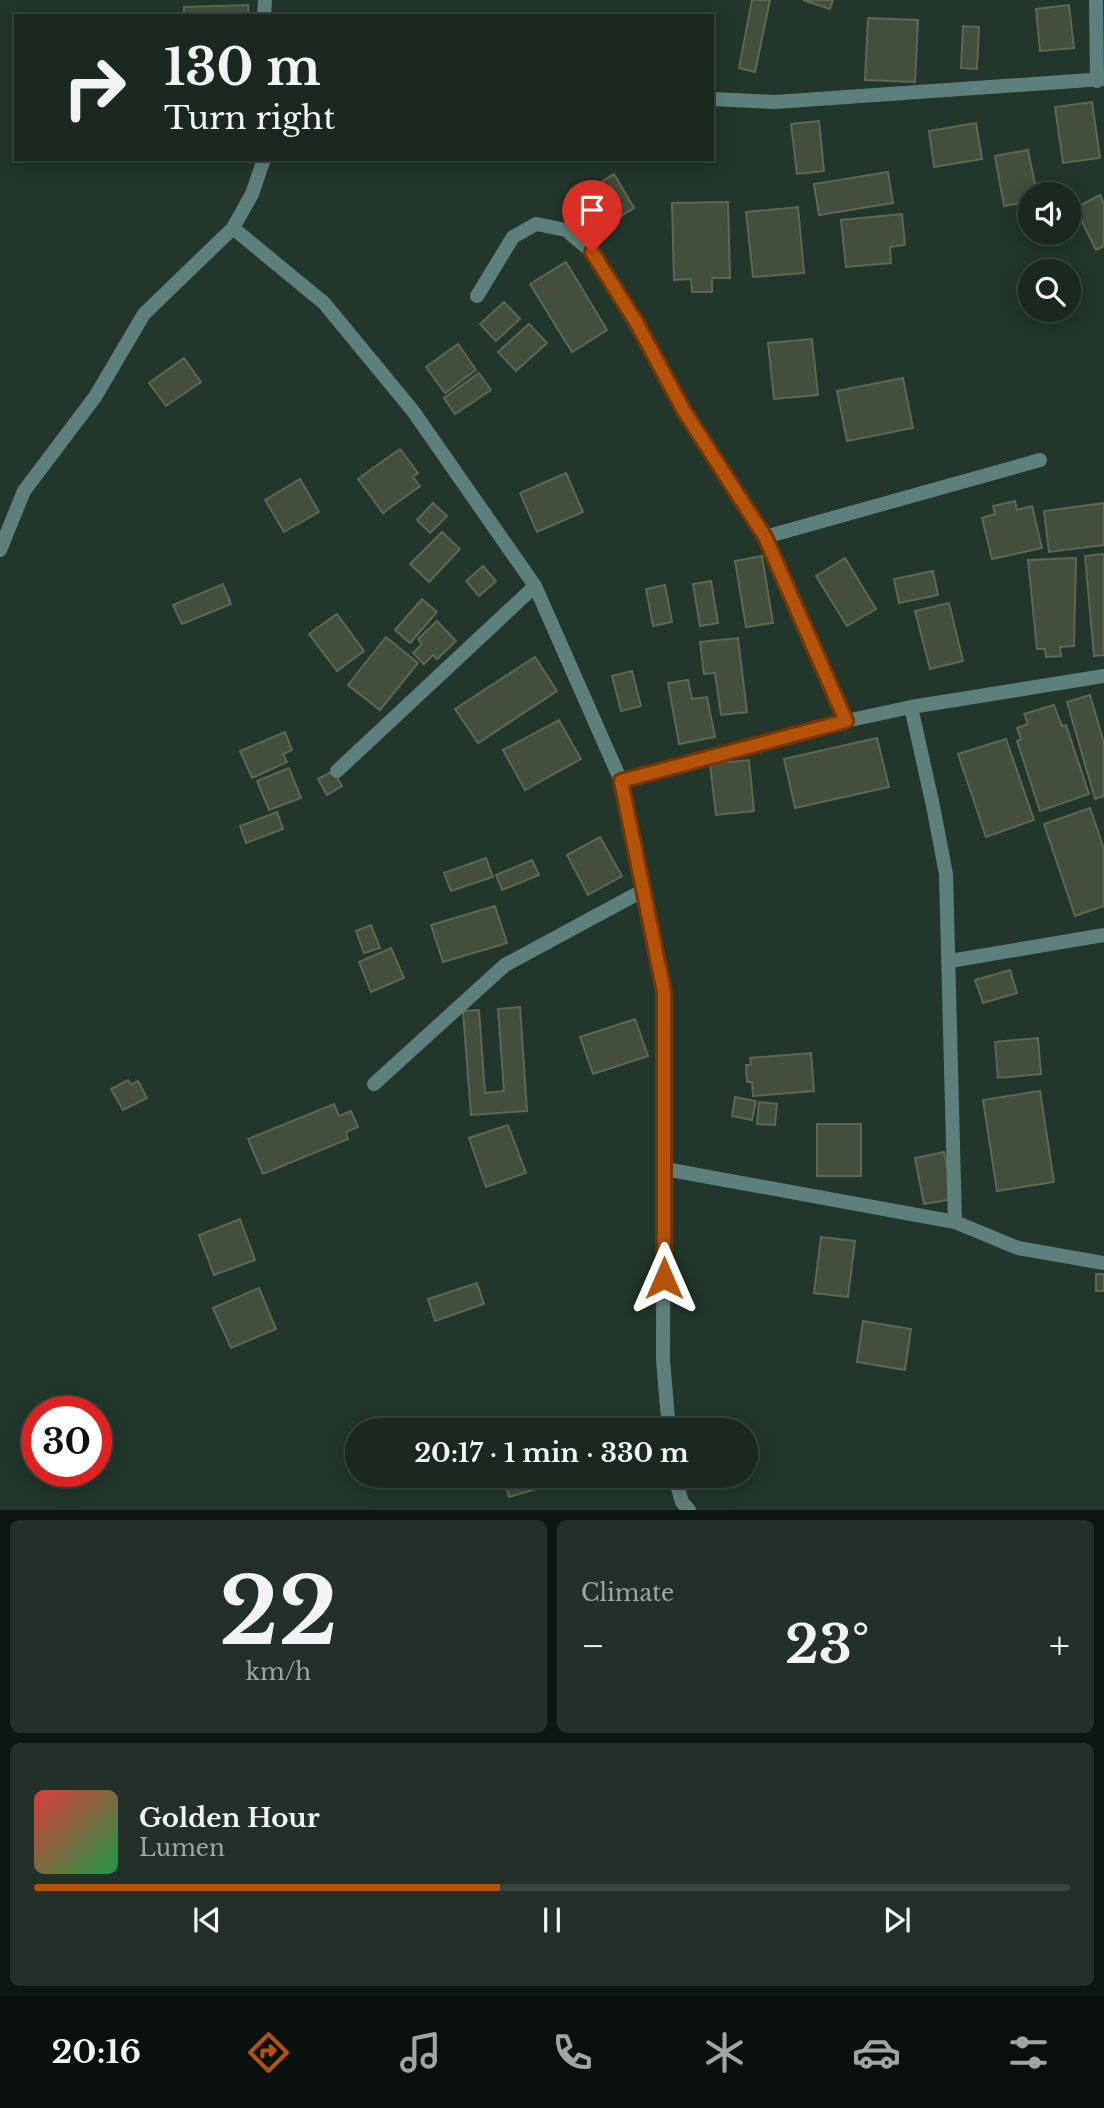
<!DOCTYPE html>
<meta charset="utf-8">
<style>
body{margin:0;font-family:"Libre Baskerville",serif;background:#233029;color:#f1f3f6;height:100vh;display:flex;flex-direction:column;font-size:26px;white-space:nowrap}
*{box-sizing:border-box;margin:0}
p{font-size:23px;color:#9fa6a5}
.icon{flex:none;width:38px;height:38px;fill:none;stroke:currentColor;stroke-width:2;stroke-linecap:round;stroke-linejoin:round}
.map{position:relative;height:1510px;overflow:hidden}
.sheet{display:flex;flex-direction:column;gap:10px;padding:10px;background:#0e1612;flex:1}
.sheet>*{flex:none}
.banner{position:absolute;left:14px;top:14px;width:700px;height:147px;border-radius:0px;box-shadow:0 4px 18px #0003,0 0 0 2px #38443e;background:#1a2820;color:#f1f3f6;overflow:hidden}
.fabs{position:absolute;left:1018px;top:182px;display:grid;gap:14px}
.fabs a{display:grid;place-items:center;width:63px;height:63px;border-radius:50%;background:#1a2820;box-shadow:0 4px 18px #0003,0 0 0 2px #38443e;font-size:35px}
.speed{position:absolute;left:21px;top:1396px;display:flex;gap:14px;font-size:35px;font-weight:700;text-align:center}
.speed>*{display:grid;place-content:center;width:91px;height:91px;border-radius:50%;background:#1a2820;box-shadow:0 4px 18px #0003,0 0 0 2px #38443e;line-height:1}
.speed .limit{border:10px solid #d22;background:#fff;color:#111}
.pin{position:absolute;display:grid;place-items:center;width:60px;height:60px;color:#fff;margin:-72px -30px;border-radius:50% 50% 50% 0;rotate:-45deg;box-shadow:0 0 7px #0007}
.pin .icon{rotate:45deg}
.me{position:absolute;width:77px;margin:-38px;rotate:0deg;stroke-linejoin:round;filter:drop-shadow(0 0 5px #0008)}
.turn{display:flex;align-items:center;gap:24px;height:147px;padding:0 35px;font-size:32px}
.turn .icon{width:91px;height:91px;stroke-width:2.5}
.turn b{display:block;font-size:49px;line-height:60px}
.big{font-size:52px;font-weight:700;line-height:1.1}
.sheet .tile{flex:1;display:flex;flex-direction:column;justify-content:center;gap:10px;min-width:0;padding:0 24px;border-radius:10px;background:#233029}
.sheet .dial{align-items:center;gap:0}
.dial b{font-size:91px;line-height:1}
.song{display:flex;align-items:center;gap:21px}
.cover{width:84px;height:84px;border-radius:10px;background:linear-gradient(135deg,hsl(0 70% 55%),hsl(140 70% 35%))}
.played{height:7px;border-radius:4px;background:linear-gradient(90deg,#b45309 45%,#38443e 45%)}
.keys{display:flex;justify-content:space-around;direction:ltr}
.heat{display:flex;justify-content:space-between;align-items:center;font-size:38px;direction:ltr}
.sheet .tiles{flex:1;display:grid;gap:10px;grid-template-columns:1fr 1fr}
.tile:last-child{grid-column:span 2}
.trip{position:absolute;left:345px;top:1418px;width:413px;height:70px;border-radius:35px;background:#1a2820;box-shadow:0 4px 18px #0003,0 0 0 2px #38443e;font-weight:700;line-height:70px;text-align:center}
.tabs{display:flex;height:112px;justify-content:space-around;align-items:center;background:#0a100d;color:#9fa6a5}
.tabs .icon{width:49px;height:49px}
.tabs .active{color:#b45309}
.tabs b{font-size:32px;color:#f1f3f6}
.map>svg:first-child{display:block}
.building{fill:#434e3c;stroke:#5c6755;stroke-width:2}
.lines{fill:none;stroke-linecap:round;stroke-linejoin:round}
.street{stroke:#5e807c;stroke-width:14}
.route-casing{stroke:#753606;stroke-width:18}
.route{stroke:#b45309;stroke-width:12}
</style>
<div class="map">
<svg width="1104" height="1510" viewBox="0 0 1104 1510">
<rect width="100%" height="100%" fill="#22362b"/>
<g class="building">
<path d="M752 0H770L755 72 739 68Z"/>
<path d="M803 0H833L830 9Z"/>
<path d="M248 5 249 16H184V7Z"/>
<path d="M1069 5 1074 48 1040 51 1036 9Z"/>
<path d="M868 18 918 20 915 82 865 80Z"/>
<path d="M963 26 979 27 977 69 961 68Z"/>
<path d="M1092 102 1100 158 1063 163 1055 107Z"/>
<path d="M819 121 824 171 797 174 791 124Z"/>
<path d="M976 123 982 159 934 167 929 131Z"/>
<path d="M1028 150 1037 194H1031V201L1004 206 995 156Z"/>
<path d="M888 172 893 203 819 215 814 184Z"/>
<path d="M614 174 634 208 621 216 601 182Z"/>
<path d="M1100 195 1104 204V246L1096 250 1075 208Z"/>
<path d="M728 202 730 278H712V292H692L691 279 674 280 672 203Z"/>
<path d="M798 207 804 273 753 277 746 212Z"/>
<path d="M902 214 905 245 890 247 891 263 846 267 841 220Z"/>
<path d="M566 262 607 330 572 352 530 284Z"/>
<path d="M504 302 520 319 496 341 480 324Z"/>
<path d="M529 324 547 343 516 371 498 352Z"/>
<path d="M812 339 818 395 774 399 768 343Z"/>
<path d="M458 344 476 370 445 393 426 367Z"/>
<path d="M184 358 201 382 166 406 149 383Z"/>
<path d="M479 373 491 390 455 414 444 398Z"/>
<path d="M903 378 913 428 847 441 837 391Z"/>
<path d="M400 449 418 473 413 477 420 486 383 513 358 479Z"/>
<path d="M566 473 583 512 537 532 520 493Z"/>
<path d="M300 479 319 512 284 532 265 500Z"/>
<path d="M1015 501 1017 510 1032 506 1042 548 992 559 982 518 995 514 993 506Z"/>
<path d="M433 503 447 516 430 533 417 520Z"/>
<path d="M1104 503V545L1049 552 1044 511Z"/>
<path d="M442 532 460 549 429 582 410 564Z"/>
<path d="M1104 554V655L1094 656 1085 556Z"/>
<path d="M762 556 773 623 746 627 735 561Z"/>
<path d="M845 558 876 609 847 626 816 576Z"/>
<path d="M1076 558 1074 646 1060 647 1061 656 1046 657 1045 649H1037L1028 560Z"/>
<path d="M483 566 496 581 479 596 466 581Z"/>
<path d="M933 571 938 595 899 603 894 579Z"/>
<path d="M711 581 718 623 700 626 693 584Z"/>
<path d="M223 584 231 604 182 624 173 605Z"/>
<path d="M665 585 672 622 653 626 646 589Z"/>
<path d="M422 599 437 612 410 643 395 630Z"/>
<path d="M949 603 963 661 930 669 915 611Z"/>
<path d="M337 614 364 651 337 671 309 634Z"/>
<path d="M437 621 456 641 437 659 433 655 424 664 413 653 422 644 418 639Z"/>
<path d="M386 637 418 663 380 710 348 685Z"/>
<path d="M738 638 747 712 721 715 715 673 704 674 700 642Z"/>
<path d="M535 657 557 691 478 743 455 709Z"/>
<path d="M632 671 641 706 621 711 612 676Z"/>
<path d="M688 680 692 699 707 697 715 737 679 744 668 683Z"/>
<path d="M1090 695 1104 743V796L1095 799 1067 702Z"/>
<path d="M1054 705 1062 726 1066 725 1089 794 1040 811 1017 741 1021 739 1017 728 1028 724 1024 714Z"/>
<path d="M559 720 581 759 525 790 503 750Z"/>
<path d="M285 732 292 750 283 754 287 762 252 778 240 751Z"/>
<path d="M877 738 889 787 795 808 784 759Z"/>
<path d="M1006 739 1034 820 986 837 958 754Z"/>
<path d="M749 760 754 811 716 815 710 764Z"/>
<path d="M289 768 301 798 269 810 257 781Z"/>
<path d="M333 771 342 786 327 795 318 779Z"/>
<path d="M1090 808 1104 849V906L1075 916 1044 824Z"/>
<path d="M277 812 283 829 246 843 240 826Z"/>
<path d="M600 837 622 876 588 895 567 855Z"/>
<path d="M486 858 493 877 451 891 444 873Z"/>
<path d="M532 860 539 875 502 890 496 875Z"/>
<path d="M495 906 507 943 443 962 431 925Z"/>
<path d="M371 925 380 948 364 953 356 931Z"/>
<path d="M391 948 404 978 371 992 359 962Z"/>
<path d="M1010 970 1017 993 983 1003 975 980Z"/>
<path d="M520 1007 527 1111 471 1115 463 1011 479 1010 485 1093 504 1091 498 1009Z"/>
<path d="M635 1019 648 1056 593 1074 580 1037Z"/>
<path d="M1038 1038 1041 1074 998 1078 995 1042Z"/>
<path d="M811 1053 814 1091 753 1096 752 1082H747L746 1065H751L750 1058Z"/>
<path d="M128 1080 131 1085 138 1081 147 1098 123 1110 111 1089Z"/>
<path d="M1040 1091 1054 1182 997 1191 983 1100Z"/>
<path d="M735 1097 756 1101 752 1120 732 1116Z"/>
<path d="M759 1102 777 1104 775 1125 757 1124Z"/>
<path d="M334 1104 339 1116 351 1111 358 1127 346 1132 348 1139 263 1174 248 1139Z"/>
<rect x="817" y="1124" width="44" height="52"/>
<path d="M508 1125 526 1173 486 1187 469 1138Z"/>
<path d="M944 1152 953 1199 924 1204 915 1158Z"/>
<path d="M240 1219 255 1260 214 1275 199 1235Z"/>
<path d="M821 1237 855 1241 848 1297 814 1293Z"/>
<rect x="1096" y="1274" width="8" height="17"/>
<path d="M477 1283 484 1304 435 1321 428 1299Z"/>
<path d="M259 1288 276 1329 231 1348 213 1308Z"/>
<path d="M863 1321 911 1329 905 1370 857 1362Z"/>
<path d="M502 1475H555L557 1483 509 1497Z"/>
</g>
<g class="lines">
<g class="street">
<path d="M1096 0 1097 81"/>
<path d="M264 16 265 0"/>
<path d="M712 99 775 102 1104 79"/>
<path d="M233 228 324 303 413 411 535 586 621 781 664 992 663 1360 669 1430"/>
<path d="M477 296 513 237 536 224 566 230 592 252 636 322 684 411 765 537 846 721"/>
<path d="M765 537 1040 460"/>
<path d="M0 550 24 491 95 397 144 314 233 228 252 194 264 159"/>
<path d="M911 707 933 806 946 874 955 1222"/>
<path d="M337 771 535 586"/>
<path d="M621 781 846 721 911 707 1104 676"/>
<path d="M950 961 1104 935"/>
<path d="M374 1084 505 965 644 890"/>
<path d="M665 1169 955 1222 1018 1248 1104 1263"/>
<path d="M674 1475 682 1502 689 1510"/>
</g>
</g>
<g class="lines">
<defs>
<path id="route" d="M592 252 636 322 684 411 765 537 846 721 621 781 664 992V1278"/>
</defs>
<use href="#route" class="route-casing"/>
<use href="#route" class="route"/>
</g>
</svg>
<div class="fabs">
<a><svg class="icon" aria-label="sound" viewBox="0 0 24 24"><path d="M4 9h4l5-4v14l-5-4H4zM17 9q2 3 0 6"/></svg></a>
<a><svg class="icon" aria-label="search" viewBox="0 0 24 24"><circle cx="10" cy="10" r="6"/><path d="M15 15l6 6"/></svg></a>
</div>
<div class="speed"><div class="limit">30</div></div>
<div class="pin" style="left:592px;top:252px;background:#d93025"><svg class="icon" aria-label="arrive" viewBox="0 0 24 24"><path d="M6 21V4h12l-3 4 3 4H6"/></svg></div>
<svg class="me" style="left:664px;top:1278px" viewBox="-20 -20 40 40"><path d="M0-17L14 15 0 8-14 15z" fill="#b45309" stroke="#fff" stroke-width="4"/></svg>
<div class="trip">20:17 · 1 min · 330 m</div>
<div class="banner">
<div class="turn"><svg class="icon" aria-label="right" viewBox="0 0 24 24"><path d="M7 20v-9h11M14 6l5 5-5 5"/></svg><div><b>130 m</b>Turn right</div></div>
</div>
</div>
<section class="sheet">
<div class="tiles">
<div class="tile dial"><b>22</b><p>km/h</p></div>
<div class="tile"><p>Climate</p>
<div class="heat"><a>−</a><b class="big">23°</b><a>+</a></div>
</div>
<div class="tile">
<div class="song"><i class="cover"></i><div><b>Golden Hour</b><p>Lumen</p></div></div>
<div class="played"></div>
<div class="keys"><svg class="icon" aria-label="previous" viewBox="0 0 24 24"><path d="M18 5L8 12l10 7zM5 5v14"/></svg><svg class="icon" aria-label="pause" viewBox="0 0 24 24"><path d="M8 5v14M16 5v14"/></svg><svg class="icon" aria-label="next" viewBox="0 0 24 24"><path d="M6 5l10 7-10 7zM19 5v14"/></svg></div>
</div>
</div>
</section>
<nav class="tabs">
<b>20:16</b>
<svg class="icon active" aria-label="directions" viewBox="0 0 24 24"><path d="M12 3l9 9-9 9-9-9zM9 14v-3h6M13 9l2 2-2 2"/></svg>
<svg class="icon" aria-label="music" viewBox="0 0 24 24"><path d="M9 18V5l10-2v13"/><circle cx="6" cy="18" r="3"/><circle cx="16" cy="16" r="3"/></svg>
<svg class="icon" aria-label="phone" viewBox="0 0 24 24"><path d="M5 4h4l2 5-3 2q2 4 5 5l2-3 5 2v4C11 20 4 13 5 4z"/></svg>
<svg class="icon" aria-label="climate" viewBox="0 0 24 24"><path d="M12 3v18M4 7l16 10M4 17L20 7"/></svg>
<svg class="icon" aria-label="car" viewBox="0 0 24 24"><path d="M5 17H2v-5l4-1 3-4h7l3 4 3 1v5h-3M9 17h6M6 11h13"/><circle cx="7" cy="17" r="2"/><circle cx="17" cy="17" r="2"/></svg>
<svg class="icon" aria-label="filters" viewBox="0 0 24 24"><path d="M4 7h16M4 17h16"/><circle cx="9" cy="7" r="2"/><circle cx="15" cy="17" r="2"/></svg>
</nav>
